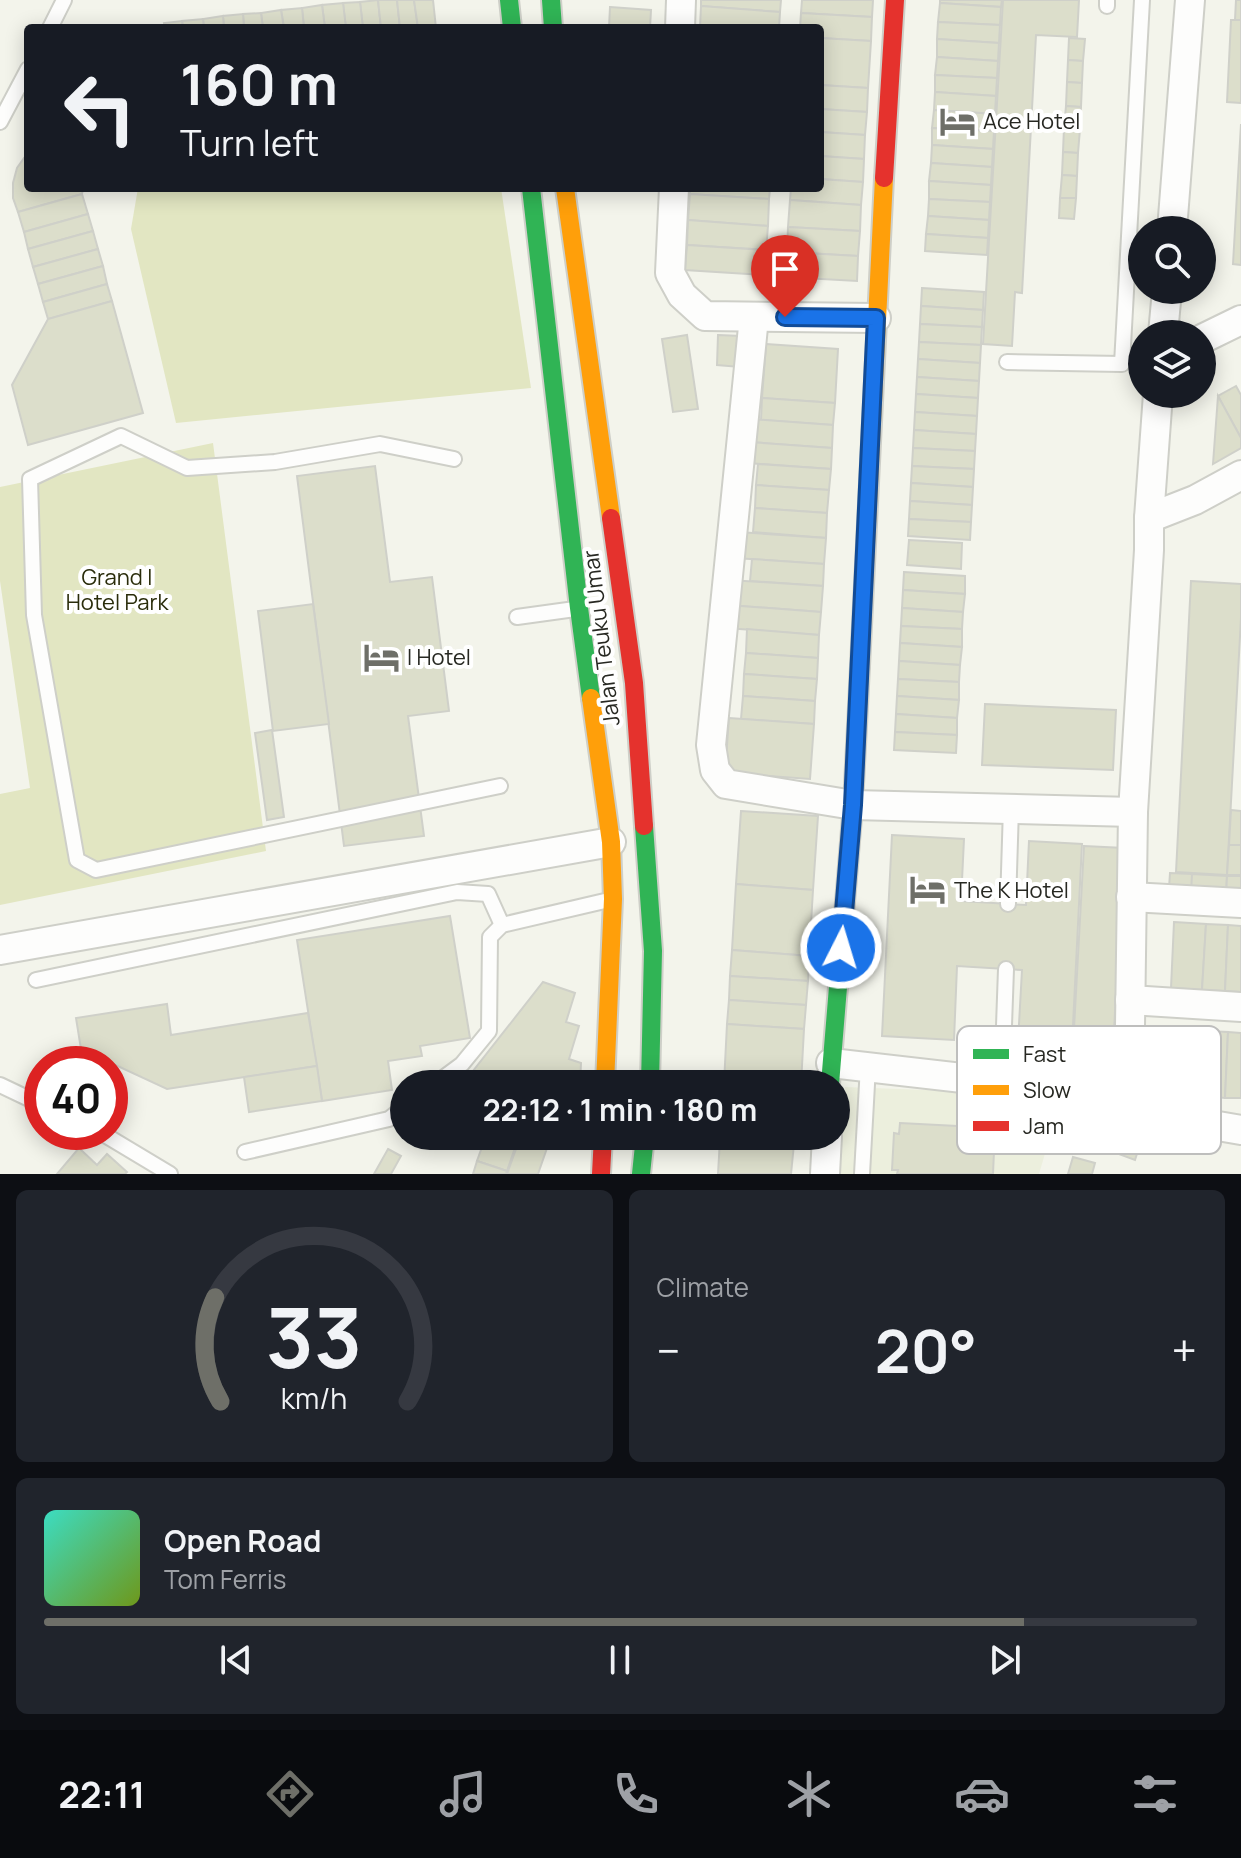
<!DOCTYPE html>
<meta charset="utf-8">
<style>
body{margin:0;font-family:Manrope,sans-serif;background:#20242c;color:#f1f3f6;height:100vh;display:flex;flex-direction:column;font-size:30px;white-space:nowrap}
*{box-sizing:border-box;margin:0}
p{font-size:26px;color:#9ea1a6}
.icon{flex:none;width:44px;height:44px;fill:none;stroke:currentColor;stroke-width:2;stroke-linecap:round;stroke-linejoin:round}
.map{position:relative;height:1174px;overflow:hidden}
.sheet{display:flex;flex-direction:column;gap:16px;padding:16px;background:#0d0f14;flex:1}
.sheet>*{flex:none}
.top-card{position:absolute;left:24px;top:24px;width:800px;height:168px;border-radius:8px;box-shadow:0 4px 20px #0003;background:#171b24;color:#f1f3f6;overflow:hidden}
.buttons{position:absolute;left:1128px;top:216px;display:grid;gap:16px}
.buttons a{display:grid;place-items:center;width:88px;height:88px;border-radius:50%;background:#171b24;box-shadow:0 4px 20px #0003;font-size:40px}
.speed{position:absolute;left:24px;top:1046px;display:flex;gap:16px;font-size:40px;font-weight:700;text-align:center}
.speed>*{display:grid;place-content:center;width:104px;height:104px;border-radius:50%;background:#171b24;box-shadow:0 4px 20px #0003;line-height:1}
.speed .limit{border:12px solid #d22;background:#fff;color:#111}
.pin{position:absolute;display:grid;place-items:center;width:68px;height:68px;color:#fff;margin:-82px -34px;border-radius:50% 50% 50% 0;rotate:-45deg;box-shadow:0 0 8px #0007}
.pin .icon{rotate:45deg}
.me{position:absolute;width:88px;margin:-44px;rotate:5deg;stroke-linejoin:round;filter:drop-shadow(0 0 6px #0008)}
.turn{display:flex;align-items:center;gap:28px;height:168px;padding:0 24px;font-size:36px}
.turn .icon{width:104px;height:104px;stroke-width:2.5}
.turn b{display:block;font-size:56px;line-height:68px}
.big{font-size:60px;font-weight:700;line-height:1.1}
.sheet .tile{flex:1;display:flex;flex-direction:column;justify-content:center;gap:12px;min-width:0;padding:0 28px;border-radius:12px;background:#20242c}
.sheet .dial{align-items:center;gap:0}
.dial svg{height:208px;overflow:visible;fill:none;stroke:#363941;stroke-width:7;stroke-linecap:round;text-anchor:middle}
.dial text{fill:#f1f3f6;stroke:none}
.song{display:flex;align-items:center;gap:24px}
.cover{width:96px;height:96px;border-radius:12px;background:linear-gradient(135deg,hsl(170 70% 55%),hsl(80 70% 35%))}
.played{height:8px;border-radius:4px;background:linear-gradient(90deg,#6e6f68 85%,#363941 85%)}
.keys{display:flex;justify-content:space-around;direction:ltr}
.heat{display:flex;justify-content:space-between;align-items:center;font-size:44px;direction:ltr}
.sheet .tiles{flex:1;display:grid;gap:16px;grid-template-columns:1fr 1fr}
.tile:last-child{grid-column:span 2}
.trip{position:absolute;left:390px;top:1070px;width:460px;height:80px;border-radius:40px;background:#171b24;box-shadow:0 4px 20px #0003;font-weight:700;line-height:80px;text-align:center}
.tab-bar{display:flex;height:128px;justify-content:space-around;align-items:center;background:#090b0e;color:#9ea1a6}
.tab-bar .icon{width:56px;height:56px}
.tab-bar .selected{color:#6e6f68}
.tab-bar b{font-size:36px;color:#f1f3f6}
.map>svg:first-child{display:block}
.built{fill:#ecefdd}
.green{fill:#e2e6c2}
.building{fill:#dcdecb;stroke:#cfd0c9;stroke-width:2}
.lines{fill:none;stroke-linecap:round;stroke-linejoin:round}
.lane-casing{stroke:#cecfc8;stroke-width:18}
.street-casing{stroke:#cecfc8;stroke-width:32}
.fast-casing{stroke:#cecfc8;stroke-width:22}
.slow-casing{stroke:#cecfc8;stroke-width:22}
.jam-casing{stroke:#cecfc8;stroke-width:22}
.lane{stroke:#fdfdfc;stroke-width:14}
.street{stroke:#fdfdfc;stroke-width:28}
.fast{stroke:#30b455;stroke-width:18}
.slow{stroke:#ff9f0a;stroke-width:18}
.jam{stroke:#e5322d;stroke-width:18}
.route-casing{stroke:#114b97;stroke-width:20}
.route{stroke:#1a73e8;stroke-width:14}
.labels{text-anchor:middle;stroke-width:8;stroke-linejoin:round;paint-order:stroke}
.poi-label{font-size:22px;fill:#272822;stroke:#fff;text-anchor:start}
.park-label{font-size:22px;fill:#2a2d0b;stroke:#fff}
.street-label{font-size:22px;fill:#272822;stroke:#fff}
.key{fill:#fff;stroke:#bebebd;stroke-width:2}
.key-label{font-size:22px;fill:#272822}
</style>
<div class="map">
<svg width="1241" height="1174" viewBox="0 0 1241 1174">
<rect width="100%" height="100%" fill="#f3f4eb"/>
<path class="built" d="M845 1087 1059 1095 1054 1123 1039 1174H840Z"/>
<g class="green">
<path d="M138 188H501L531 388 176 423 131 229Z"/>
<path d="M213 443 266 851 0 905V794L30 788 0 581V487Z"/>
</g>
<g class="building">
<path d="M378 0 381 28H363L360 2Z"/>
<path d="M378 0H397L400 28H381Z"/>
<path d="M397 0H414L418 28H400Z"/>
<path d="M414 0H433L436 28H418Z"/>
<path d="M701 0H781L780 12 701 6Z"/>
<path d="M802 0H873L872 17 801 13Z"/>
<path d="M940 0H1002L1001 7 940 3Z"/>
<path d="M1003 0H1079L1077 37 1036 35 1022 293 1015 292 1012 346 983 344Z"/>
<path d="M1236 0H1241V20H1235Z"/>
<path d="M360 2 363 28H346L343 3Z"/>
<path d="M343 3 346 28H325L322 5Z"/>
<path d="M940 3 1001 7 1000 25 938 22Z"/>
<path d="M322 5 325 28H304L302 8Z"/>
<path d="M701 6 780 12 779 28H700Z"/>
<path d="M610 7 651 10 650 28H609Z"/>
<path d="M302 8 304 28H284L281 10Z"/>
<path d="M281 10 284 28H263L261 13Z"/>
<path d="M261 13 263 28H244L243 14Z"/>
<path d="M801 13 872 17 871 41 820 38V28H800Z"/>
<path d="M243 14 244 28H224L223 16Z"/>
<path d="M223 16 224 28H204L203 19Z"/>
<path d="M203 19 204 28H183L182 21Z"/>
<path d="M1231 20H1241V103L1227 102Z"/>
<path d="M182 21 183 28H165L164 23Z"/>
<path d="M938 22 1000 25 999 43 937 39Z"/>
<path d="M820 38 871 41 868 88 820 85Z"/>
<path d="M1069 38 1085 39 1083 61 1068 60Z"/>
<path d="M937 39 999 43 998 61 937 57Z"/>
<path d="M937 57 998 61 997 78 935 75Z"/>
<path d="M1068 60 1083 61 1082 83 1067 82Z"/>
<path d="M935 75 997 78 996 96 935 92Z"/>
<path d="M1067 82 1082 83 1081 107 1066 106Z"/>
<path d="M820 85 868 88 867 112 820 109Z"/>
<path d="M935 92 996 96 995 114 934 110Z"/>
<path d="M1066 106 1081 107 1080 129 1064 128Z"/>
<path d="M820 109 867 112 865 135 820 132Z"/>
<path d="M934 110 995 114 994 131 932 128Z"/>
<path d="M1241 124V265L1233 264Z"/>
<path d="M932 128 994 131 993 149 932 145Z"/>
<path d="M1064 128 1080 129 1078 153 1063 152Z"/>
<path d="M820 132 865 135 864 159 820 156Z"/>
<path d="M932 145 993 149 992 167 931 163Z"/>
<path d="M1063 152 1078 153 1077 176 1062 175Z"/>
<path d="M820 156 864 159 863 182 820 179Z"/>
<path d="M24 158 28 160V188H80L83 189 82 194 18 212 13 198V183L17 168Z"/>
<path d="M931 163 992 167 991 185 929 181Z"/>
<path d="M1062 175 1077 176 1076 198H1060Z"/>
<path d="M820 179 863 182 861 205 790 200 791 188H820Z"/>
<path d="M929 181 991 185 990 202 929 199Z"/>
<path d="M690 188H770L769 199 690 194Z"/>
<path d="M82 194 88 214 24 232 18 212Z"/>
<path d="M690 194 769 199 768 226 688 220Z"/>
<path d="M1060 198H1076L1074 219 1059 218Z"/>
<path d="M929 199 990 202 989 220 928 216Z"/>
<path d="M790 200 861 205 860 231 788 227Z"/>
<path d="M88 214 93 231 28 249 24 232Z"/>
<path d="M928 216 989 220 988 238 926 234Z"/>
<path d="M688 220 768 226 766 250 687 245Z"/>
<path d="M788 227 860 231 858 256 787 252Z"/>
<path d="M93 231 98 249 33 267 28 249Z"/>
<path d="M926 234 988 238 987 255 925 251Z"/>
<path d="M687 245 766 250 764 275 685 270Z"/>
<path d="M98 249 103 266 38 284 33 267Z"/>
<path d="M787 252 858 256 857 281 786 277Z"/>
<path d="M103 266 107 284 43 302 38 284Z"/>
<path d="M107 284 112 301 48 319 43 302Z"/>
<path d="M922 288 984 292 983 310 921 306Z"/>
<path d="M112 301 143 413 28 445 12 385 48 319Z"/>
<path d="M921 306 983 310 982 327 920 324Z"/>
<path d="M920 324 982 327 981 345 919 342Z"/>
<path d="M687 335 698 409 673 412 662 339Z"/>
<path d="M718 335 741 336 740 367 717 365Z"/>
<path d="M919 342 981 345 980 363 918 359Z"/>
<path d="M766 344 838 349 835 403 762 398Z"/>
<path d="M918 359 980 363 979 381 917 377Z"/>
<path d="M917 377 979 381 978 398 916 394Z"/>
<path d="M1236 386 1241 395V438L1218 396Z"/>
<path d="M916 394 978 398 977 416 915 412Z"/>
<path d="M1218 396 1241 438V448L1213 464Z"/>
<path d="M762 398 835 403 833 425 761 420Z"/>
<path d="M915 412 977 416 976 434 914 430Z"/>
<path d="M751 419 833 425 832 448 749 442Z"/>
<path d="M914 430 976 434 975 451 913 448Z"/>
<path d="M749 442 832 448 831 469 748 463Z"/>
<path d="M913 448 975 451 974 469 912 466Z"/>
<path d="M758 464 831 469 829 490 756 485Z"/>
<path d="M375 466 390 582 432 577 449 711 408 716 424 836 344 846 297 476Z"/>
<path d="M912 466 974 469 973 487 911 483Z"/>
<path d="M911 483 973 487 972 505 910 501Z"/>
<path d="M756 485 829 490 827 513 755 508Z"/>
<path d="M910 501 972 505 971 522 909 519Z"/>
<path d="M755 508 827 513 826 538 753 532Z"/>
<path d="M909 519 971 522 970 540 908 536Z"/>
<path d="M738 532 826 538 824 564 736 558Z"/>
<path d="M909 540 962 543 961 569 907 565Z"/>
<path d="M752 559 824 564 823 586 750 581Z"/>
<path d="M904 572 965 576V594L903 590Z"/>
<path d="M729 580 823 586 821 612 727 605Z"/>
<path d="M1191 581 1241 584V618L1227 875 1176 872Z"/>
<path d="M903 590 965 594 963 612 902 608Z"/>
<path d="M313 604 329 724 273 731 258 611Z"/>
<path d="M727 605 821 612 819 635 726 628Z"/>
<path d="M902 608 963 612 962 629 901 626Z"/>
<path d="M901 626 962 629V647L900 643Z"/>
<path d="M747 629 819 635 818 658 746 653Z"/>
<path d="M900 643 962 647 960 665 899 661Z"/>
<path d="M746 653 818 658 817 679 744 674Z"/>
<path d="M899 661 960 665 959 682 898 679Z"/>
<path d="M744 674 817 679 815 701 743 696Z"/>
<path d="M898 679 959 682V700L897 696Z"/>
<path d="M743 696 815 701 814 724 741 719Z"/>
<path d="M897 696 959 700 957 718 896 714Z"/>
<path d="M985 704 1116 710 1113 770 982 765Z"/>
<path d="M896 714 957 718V735L895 732Z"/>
<path d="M729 718 814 724 810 779 725 773Z"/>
<path d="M272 730 284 817 267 820 255 733Z"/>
<path d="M895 732 957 735 956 753 894 750Z"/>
<path d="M1231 810 1241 811V845H1229Z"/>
<path d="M741 811 818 816 813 890 736 884Z"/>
<path d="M892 835 964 839 961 901 1026 905 1029 841 1082 844 1072 1045 1018 1042 1022 970 957 966 954 1040 882 1036Z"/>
<path d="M1229 845H1241V875H1227Z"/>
<path d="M1084 846 1124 848 1113 1049 1073 1047Z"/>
<path d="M1170 873 1192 874V889L1169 888Z"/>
<path d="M1192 874 1227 876 1226 896 1191 894Z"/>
<path d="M1227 876H1241V897L1226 896Z"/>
<path d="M736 884 813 890 809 956 732 950Z"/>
<path d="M450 916 470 1038 420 1046 422 1056 388 1061 392 1090 322 1101 297 940Z"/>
<path d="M1174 922 1206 924 1202 990 1171 988Z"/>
<path d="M1206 924 1228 925 1225 991 1202 990Z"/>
<path d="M1228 925 1241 926V992L1225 991Z"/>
<path d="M732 950 809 956 808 981 730 976Z"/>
<path d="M730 976 808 981 806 1005 729 1000Z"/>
<path d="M543 982 575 993 566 1022 579 1026 569 1059 581 1063 580 1084H513L473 1071Z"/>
<path d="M729 1000 806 1005 804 1029 727 1024Z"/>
<path d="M167 1004 171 1035 308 1013 317 1066 167 1089 81 1049 76 1018Z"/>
<path d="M727 1024 804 1029 801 1084H724Z"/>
<path d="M1205 1031 1228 1032 1225 1098 1202 1096Z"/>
<path d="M1228 1032 1241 1033V1098H1225Z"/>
<path d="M317 1066 322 1101 249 1112 244 1077Z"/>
<path d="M475 1073 498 1081 497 1084H467Z"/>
<path d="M900 1123 995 1128 993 1174H897L898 1170H892L894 1133 899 1134Z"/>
<path d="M1092 1123 1141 1141 1135 1160 1086 1142Z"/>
<path d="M486 1136H519L507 1171 477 1161Z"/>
<path d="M720 1136H787V1143L720 1139Z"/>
<path d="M520 1138 547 1148 538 1174H507Z"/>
<path d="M720 1139 794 1144 791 1174H718Z"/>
<path d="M79 1148 97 1165 107 1154 127 1172 125 1174H57Z"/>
<path d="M388 1149 401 1156 391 1174H374Z"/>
<path d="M1073 1157 1095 1163 1092 1174H1068Z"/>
<path d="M477 1161 507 1171 506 1174H473Z"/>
</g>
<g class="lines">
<defs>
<g id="lane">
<path d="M1107 6V0"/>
<path d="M50 28 64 0"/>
<path d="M0 122 28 69"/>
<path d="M1007 362 1122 364 1142 0"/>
<path d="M454 459 380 444 275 462 187 468 121 436 30 479 34 615 77 860 96 870 500 786"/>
<path d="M517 617 575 609"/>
<path d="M1008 904 1011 808"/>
<path d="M36 980 457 892 488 894 502 925"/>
<path d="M1002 1082 1006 969"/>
<path d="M435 1084 462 1064 489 1031 490 937 502 925 609 900"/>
<path d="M0 1085 42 1105"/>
<path d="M100 1132 170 1174"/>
<path d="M245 1152 389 1119 404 1107"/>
<path d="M862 1174 868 1066"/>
</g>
<g id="street">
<path d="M680 28 681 0"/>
<path d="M674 188 670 273 682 295 705 316 876 318"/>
<path d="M1172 230 1190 0"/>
<path d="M754 317 711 745 715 770 726 784 853 805 1133 812"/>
<path d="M1163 334 1167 290"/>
<path d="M1202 339 1241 320"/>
<path d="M1149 518 1195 500 1241 475"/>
<path d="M1131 897 1241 903"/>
<path d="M0 950 611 842"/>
<path d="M1130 1000 1241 1007"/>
<path d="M831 1063 1129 1097 1183 1120 1241 1130"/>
<path d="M1129 1097 1133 812 1149 550V518L1158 394"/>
<path d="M825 1174 827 1136"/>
</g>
<g id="fast">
<path d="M509 0 512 28"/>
<path d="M551 0 553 28"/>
<path d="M531 188 579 608 591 698"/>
<path d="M644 826 653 951 650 1084"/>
<path d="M830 1084 853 805 860 666"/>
<path d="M641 1174 645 1136"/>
</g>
<g id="slow">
<path d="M565 188 611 518"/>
<path d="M860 666 884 178"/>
<path d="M591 698 611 842 613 899 605 1084"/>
</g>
<g id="jam">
<path d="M884 178 895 0"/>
<path d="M611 518 634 683 644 826"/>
<path d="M601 1174 603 1136"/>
</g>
</defs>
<use href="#lane" class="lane-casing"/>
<use href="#street" class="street-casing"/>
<use href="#fast" class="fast-casing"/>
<use href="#slow" class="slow-casing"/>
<use href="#jam" class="jam-casing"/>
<use href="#lane" class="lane"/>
<use href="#street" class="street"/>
<use href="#fast" class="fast"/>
<use href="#slow" class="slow"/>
<use href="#jam" class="jam"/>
</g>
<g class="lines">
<defs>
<path id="route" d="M785 317 876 318 853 805 841 948"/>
</defs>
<use href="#route" class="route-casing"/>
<use href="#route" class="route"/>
</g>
<defs>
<symbol id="hotel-bare" viewBox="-9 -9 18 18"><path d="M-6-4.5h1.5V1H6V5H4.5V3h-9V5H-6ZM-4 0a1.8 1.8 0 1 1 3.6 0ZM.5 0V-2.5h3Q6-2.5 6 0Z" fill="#6e6f68" stroke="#fff" stroke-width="2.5" paint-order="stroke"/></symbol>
</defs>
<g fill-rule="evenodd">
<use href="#hotel-bare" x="932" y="96" width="51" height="51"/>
<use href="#hotel-bare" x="356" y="632" width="51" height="51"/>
<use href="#hotel-bare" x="902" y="864" width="51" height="51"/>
</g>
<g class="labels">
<g class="poi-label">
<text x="983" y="129">Ace Hotel</text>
<text x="407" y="665">I Hotel</text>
<text x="954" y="898">The K Hotel</text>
</g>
<g class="park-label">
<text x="117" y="585">Grand I<tspan x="117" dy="25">Hotel Park</tspan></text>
</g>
<g class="street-label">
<text transform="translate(601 638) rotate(-97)" y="8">Jalan Teuku Umar</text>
</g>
</g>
<rect x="957" y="1026" width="264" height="128" rx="12" class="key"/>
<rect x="973" y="1049" width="36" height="10" fill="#30b455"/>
<rect x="973" y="1085" width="36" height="10" fill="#ff9f0a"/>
<rect x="973" y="1121" width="36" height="10" fill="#e5322d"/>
<g class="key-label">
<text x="1023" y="1062">Fast</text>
<text x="1023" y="1098">Slow</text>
<text x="1023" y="1134">Jam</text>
</g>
</svg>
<div class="buttons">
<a><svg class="icon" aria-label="search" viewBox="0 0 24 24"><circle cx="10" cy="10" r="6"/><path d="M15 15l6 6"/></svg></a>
<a><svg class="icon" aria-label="layers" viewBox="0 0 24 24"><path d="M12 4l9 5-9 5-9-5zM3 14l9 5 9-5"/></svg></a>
</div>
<div class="speed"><div class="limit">40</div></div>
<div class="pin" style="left:785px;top:317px;background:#d93025"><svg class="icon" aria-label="arrive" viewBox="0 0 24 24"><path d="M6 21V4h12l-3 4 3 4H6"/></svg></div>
<svg class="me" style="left:841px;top:948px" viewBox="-20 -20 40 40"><circle r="17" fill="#1a73e8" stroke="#fff" stroke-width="3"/><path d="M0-11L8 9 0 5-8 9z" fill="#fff"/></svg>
<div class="trip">22:12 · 1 min · 180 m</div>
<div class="top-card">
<div class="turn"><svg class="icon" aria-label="left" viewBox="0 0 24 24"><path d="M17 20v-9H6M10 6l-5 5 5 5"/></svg><div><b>160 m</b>Turn left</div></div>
</div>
</div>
<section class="sheet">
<div class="tiles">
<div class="tile dial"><svg viewBox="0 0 100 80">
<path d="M14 69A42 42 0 1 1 86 69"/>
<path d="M14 69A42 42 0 0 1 12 29" stroke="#6e6f68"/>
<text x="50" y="56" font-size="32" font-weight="700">33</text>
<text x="50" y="72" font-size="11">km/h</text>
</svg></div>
<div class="tile"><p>Climate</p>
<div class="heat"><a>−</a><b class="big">20°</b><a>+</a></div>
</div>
<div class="tile">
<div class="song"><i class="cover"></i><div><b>Open Road</b><p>Tom Ferris</p></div></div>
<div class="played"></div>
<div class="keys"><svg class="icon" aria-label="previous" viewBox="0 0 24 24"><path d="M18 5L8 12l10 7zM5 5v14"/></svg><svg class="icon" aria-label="pause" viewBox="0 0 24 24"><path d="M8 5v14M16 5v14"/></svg><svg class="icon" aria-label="next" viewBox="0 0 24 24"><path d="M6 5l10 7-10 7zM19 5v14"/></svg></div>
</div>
</div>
</section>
<nav class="tab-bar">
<b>22:11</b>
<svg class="icon selected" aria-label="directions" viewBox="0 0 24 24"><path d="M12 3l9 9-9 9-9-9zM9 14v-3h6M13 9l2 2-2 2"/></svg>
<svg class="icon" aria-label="music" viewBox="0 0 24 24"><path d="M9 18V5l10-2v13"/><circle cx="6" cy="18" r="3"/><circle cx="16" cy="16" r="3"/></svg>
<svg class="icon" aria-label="phone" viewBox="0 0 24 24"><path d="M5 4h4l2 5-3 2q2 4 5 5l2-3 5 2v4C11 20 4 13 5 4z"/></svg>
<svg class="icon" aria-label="climate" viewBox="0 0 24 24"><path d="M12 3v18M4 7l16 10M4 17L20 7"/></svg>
<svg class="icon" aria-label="car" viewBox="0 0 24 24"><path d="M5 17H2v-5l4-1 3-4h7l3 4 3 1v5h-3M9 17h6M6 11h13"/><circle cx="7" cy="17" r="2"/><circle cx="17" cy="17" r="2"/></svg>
<svg class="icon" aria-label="filters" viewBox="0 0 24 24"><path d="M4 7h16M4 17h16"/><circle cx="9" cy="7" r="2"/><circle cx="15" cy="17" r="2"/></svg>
</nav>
